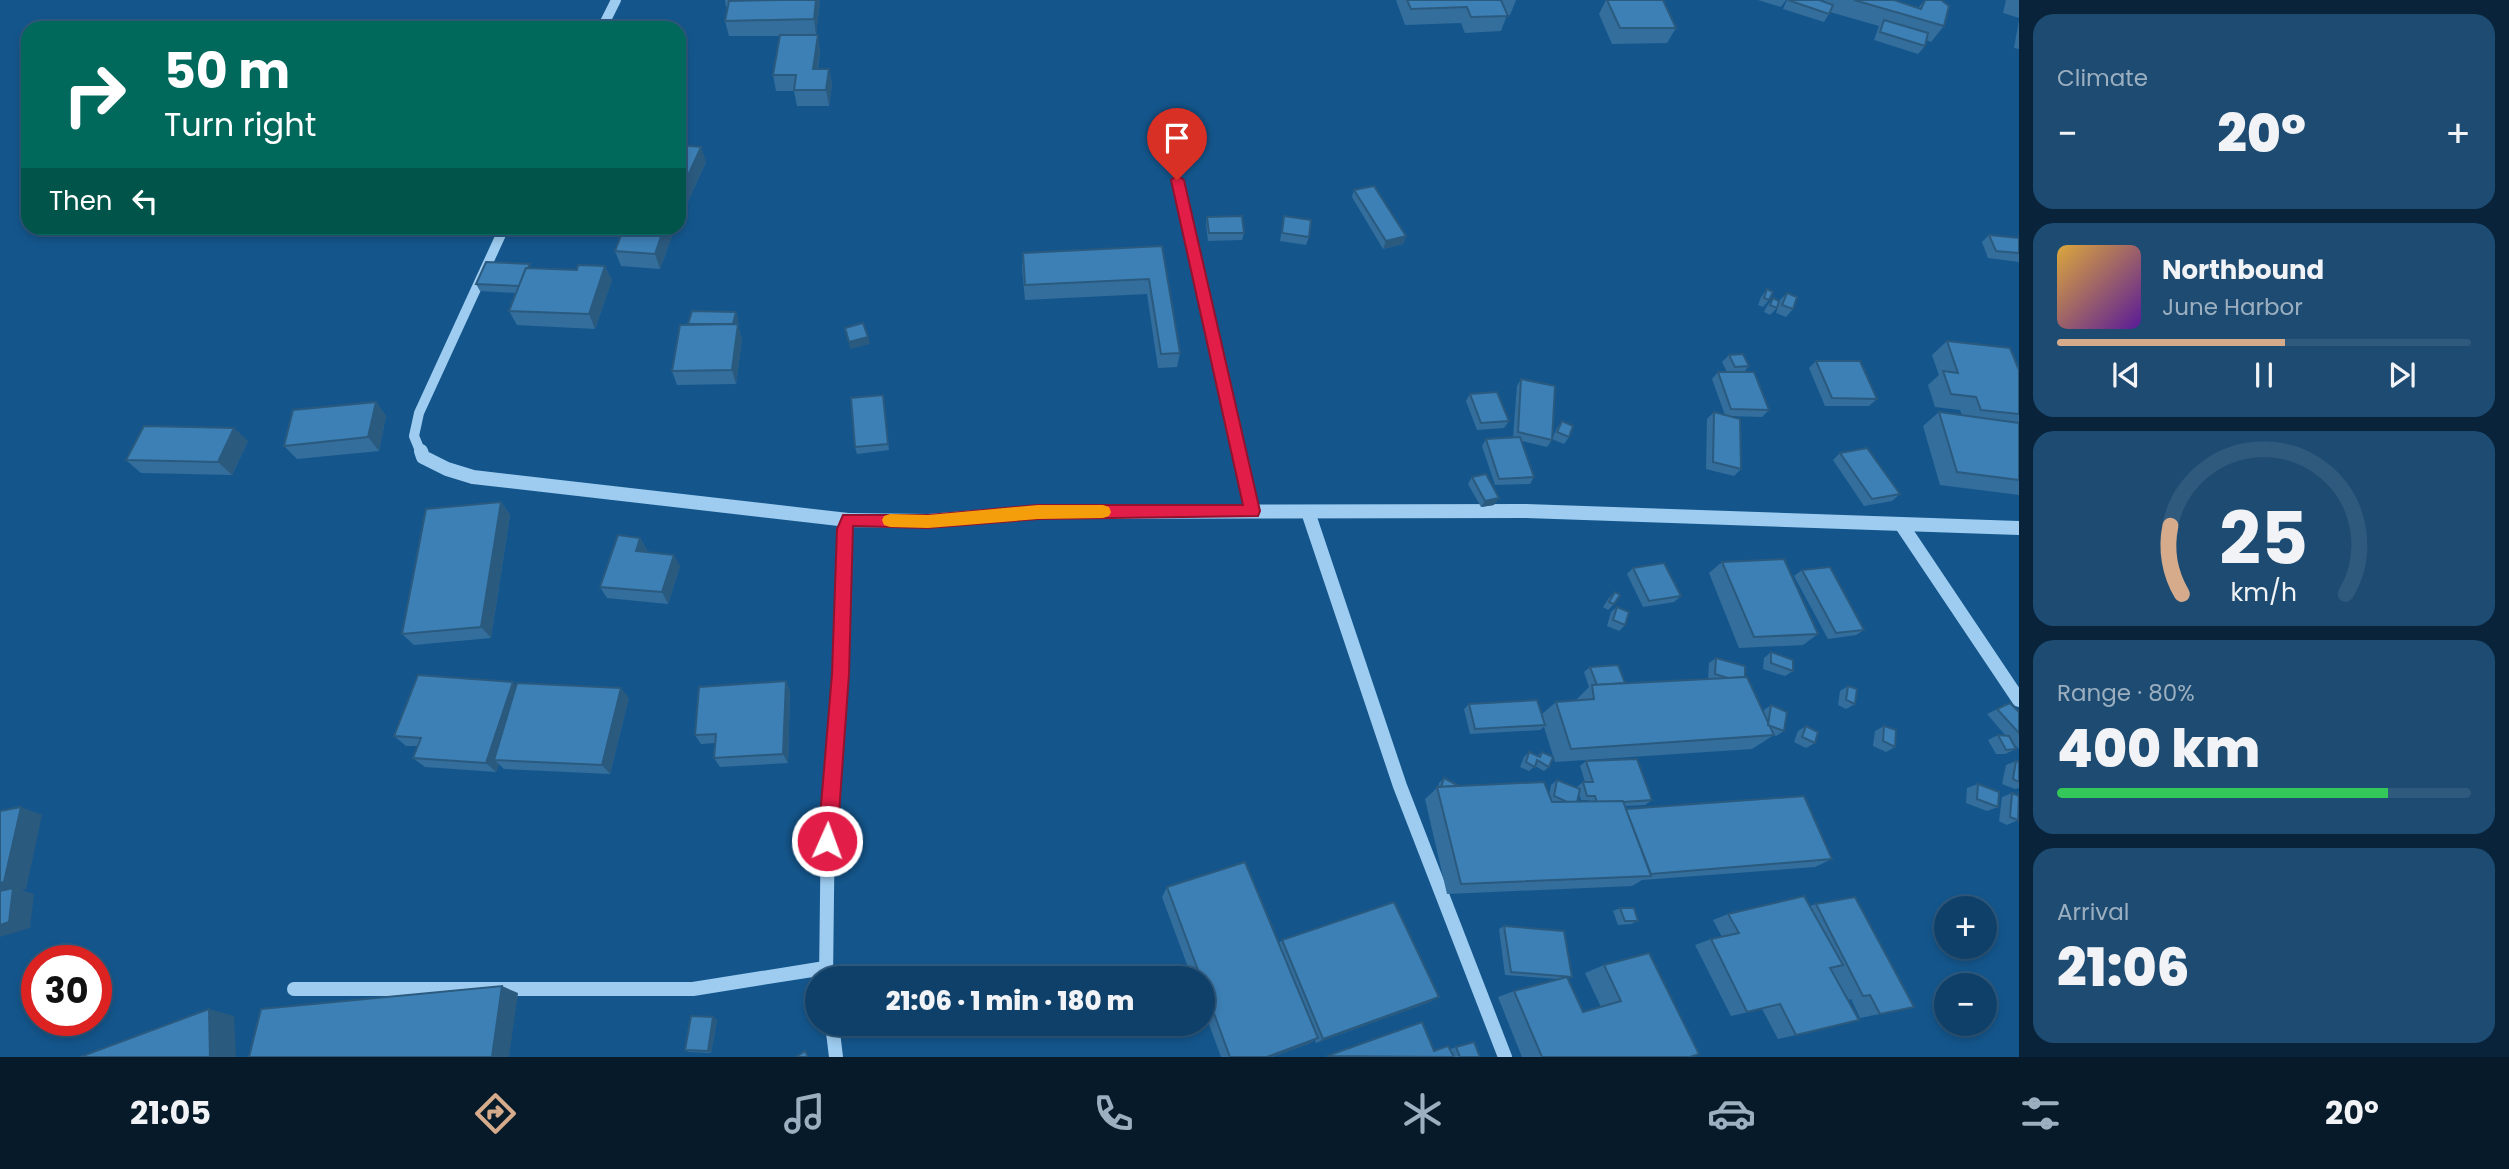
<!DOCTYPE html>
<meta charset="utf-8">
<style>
body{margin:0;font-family:Poppins,sans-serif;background:#1d4b71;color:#f1f3f6;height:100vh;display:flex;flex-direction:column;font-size:26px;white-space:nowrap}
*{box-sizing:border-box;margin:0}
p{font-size:23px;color:#9bafc0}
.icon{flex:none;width:38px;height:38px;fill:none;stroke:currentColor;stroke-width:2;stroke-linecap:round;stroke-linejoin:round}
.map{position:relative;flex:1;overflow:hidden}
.drawer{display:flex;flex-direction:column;gap:14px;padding:14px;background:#08233a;width:490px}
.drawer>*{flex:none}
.banner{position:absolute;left:21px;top:21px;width:665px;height:214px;border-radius:21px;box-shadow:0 4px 10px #0003,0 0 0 2px #2f597d;background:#00695c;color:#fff;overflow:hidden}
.tools{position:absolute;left:1934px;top:896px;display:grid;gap:14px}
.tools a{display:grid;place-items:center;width:63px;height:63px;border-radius:50%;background:#0f4069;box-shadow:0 4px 10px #0003,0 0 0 2px #2f597d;font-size:35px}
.speed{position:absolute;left:21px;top:945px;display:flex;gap:14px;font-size:35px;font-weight:700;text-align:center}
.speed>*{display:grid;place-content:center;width:91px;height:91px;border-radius:50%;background:#0f4069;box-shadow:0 4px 10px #0003,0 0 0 2px #2f597d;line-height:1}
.speed .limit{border:10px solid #d22;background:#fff;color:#111}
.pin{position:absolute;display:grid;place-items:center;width:60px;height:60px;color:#fff;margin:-72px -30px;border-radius:50% 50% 50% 0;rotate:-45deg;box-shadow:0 0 7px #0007}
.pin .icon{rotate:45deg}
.me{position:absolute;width:77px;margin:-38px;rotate:2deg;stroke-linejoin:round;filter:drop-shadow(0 0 5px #0008)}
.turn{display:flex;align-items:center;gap:24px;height:147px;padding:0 28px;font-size:32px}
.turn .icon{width:91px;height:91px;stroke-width:2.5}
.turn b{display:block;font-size:49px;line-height:60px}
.then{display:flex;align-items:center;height:66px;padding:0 28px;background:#0003;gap:14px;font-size:26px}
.big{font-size:52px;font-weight:800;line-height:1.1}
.drawer .card{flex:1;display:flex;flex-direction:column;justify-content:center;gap:10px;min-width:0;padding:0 24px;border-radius:21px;background:#1d4b71}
.drawer .dial{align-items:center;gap:0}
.dial svg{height:182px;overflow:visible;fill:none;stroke:#2f597d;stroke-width:7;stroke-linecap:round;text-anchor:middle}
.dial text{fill:#f1f3f6;stroke:none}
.song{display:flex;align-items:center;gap:21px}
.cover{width:84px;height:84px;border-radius:10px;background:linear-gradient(135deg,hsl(40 70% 55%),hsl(270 70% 35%))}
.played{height:7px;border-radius:4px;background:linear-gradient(90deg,#d6ab8b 55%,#2f597d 55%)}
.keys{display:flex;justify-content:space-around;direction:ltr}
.heat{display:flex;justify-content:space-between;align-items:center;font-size:38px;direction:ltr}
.charge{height:10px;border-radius:5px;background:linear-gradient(90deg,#34c759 80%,#2f597d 0)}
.trip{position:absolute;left:805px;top:966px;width:410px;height:70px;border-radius:35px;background:#0f4069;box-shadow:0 4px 10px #0003,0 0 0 2px #2f597d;font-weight:800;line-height:70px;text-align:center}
.tab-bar{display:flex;height:112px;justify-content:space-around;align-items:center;background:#061a2a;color:#9bafc0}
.tab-bar .icon{width:49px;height:49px}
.tab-bar .current{color:#d6ab8b}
.tab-bar b{font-size:32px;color:#f1f3f6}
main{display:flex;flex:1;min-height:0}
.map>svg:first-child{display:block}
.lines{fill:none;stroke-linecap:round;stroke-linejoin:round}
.minor-far1{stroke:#9dccf0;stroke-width:10}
.minor{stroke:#9dccf0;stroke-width:14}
.wall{fill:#346e9c;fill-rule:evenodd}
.shaded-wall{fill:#2b5a7f}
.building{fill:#3d80b5;stroke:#2b5a7f;stroke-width:2}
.route{fill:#e11d48;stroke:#92132f;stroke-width:2}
.slow{fill:#f59e0b}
</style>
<main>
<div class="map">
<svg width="2019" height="1057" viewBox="0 0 2019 1057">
<rect width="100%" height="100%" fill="#14568c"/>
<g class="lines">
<g class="minor-far1">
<path d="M602 28 616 0"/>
<path d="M1177 180 1239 453"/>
<path d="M421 453 414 436 419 413 504 228"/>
</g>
<g class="minor">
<path d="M421 451 423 457 447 469 473 477 848 520"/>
<path d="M1238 451 1252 511"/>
<path d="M1308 512 1400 786 1505 1057"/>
<path d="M1901 524 2019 700"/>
<path d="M826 978 828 815 840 674 844 529 848 520 928 521 1038 512 1526 511 2019 528"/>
<path d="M294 989H693L825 968"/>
<path d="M832 1024 836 1057"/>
</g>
</g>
<g class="wall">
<path d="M725 0H759V1L820 0 816 35 820 51 818 69H829L832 84 829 106H797L794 91H776L773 75 780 36H729L725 21 728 7H726Z"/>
<path d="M1396 0H1516L1510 15H1507L1501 31 1465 33 1461 23 1405 25Z"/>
<path d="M1606 0H1663L1676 28 1667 43 1612 44 1599 14Z"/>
<path d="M1758 0H1786L1781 7Z"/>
<path d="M1787 0H1819L1824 2 1825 1 1823 0H1894L1918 8 1925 0 1944 26 1931 42 1926 40 1925 46 1918 54 1874 40 1879 26 1830 12 1824 22 1783 9Z"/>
<path d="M2006 0H2019V18L2003 13Z"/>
<path d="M2019 20V49L2014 48Z"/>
<path d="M679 145 706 162 686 206H684L685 209 679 221Z"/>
<path d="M1354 190 1406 236 1403 244 1383 249 1352 197Z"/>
<path d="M1284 216 1309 237 1306 245 1280 241Z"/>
<path d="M1207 217 1244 233 1242 240 1208 241 1206 224Z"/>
<path d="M675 228 660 269 621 266 615 251Z"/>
<path d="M1989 235 2019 238V262L1988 258 1982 242Z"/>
<path d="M1162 246 1180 353 1177 367 1158 368 1147 294 1025 300 1022 268 1023 253Z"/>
<path d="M532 268 612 280 595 329 517 325 509 311 516 293 480 291 476 284Z"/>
<path d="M1767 289 1769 300 1763 307 1758 305 1761 297Z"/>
<path d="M1787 293 1793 309 1786 317 1776 313 1780 300Z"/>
<path d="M1773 298 1777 308 1770 315 1764 312 1767 306Z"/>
<path d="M736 312 738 320 737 324 742 339 736 384 677 385 672 371 688 325Z"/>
<path d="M1947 341 2019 366V495L1940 485 1923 426 1939 412 1962 415 1960 410 1935 407 1928 385 1939 375 1932 355Z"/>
<path d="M1729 355 1749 366 1744 372 1769 410 1762 417 1728 416 1741 469 1734 476 1706 469 1707 419 1714 412 1725 415 1712 379 1718 372H1727L1722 362Z"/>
<path d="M1816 361 1877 399 1869 406H1825L1809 368Z"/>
<path d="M1521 379 1552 440 1547 447 1522 441 1534 477 1530 484 1495 485 1482 446 1486 439 1513 437 1517 386Z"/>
<path d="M1470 394 1509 421 1504 428 1477 430 1466 401Z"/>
<path d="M883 395 889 450 857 454 855 447Z"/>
<path d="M376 402 386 416 379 451 297 459 284 446Z"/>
<path d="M1562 421 1569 437 1564 444 1552 439 1557 428Z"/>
<path d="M248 441 232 475 141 473 126 460Z"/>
<path d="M1840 453 1900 494 1892 501 1864 506 1833 460Z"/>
<path d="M1472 477 1494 505 1481 507 1468 484Z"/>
<path d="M501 502 510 515 491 638 414 645 402 634Z"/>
<path d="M640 538 647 550 646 552 680 566 668 604 607 598 600 587Z"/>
<path d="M1722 562 1818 634 1803 645 1739 648 1709 573Z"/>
<path d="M1633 568 1681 596 1674 602 1643 607 1627 574Z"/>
<path d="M1802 570 1864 630 1856 635 1828 639 1794 576Z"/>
<path d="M1615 592 1614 604 1608 610 1603 607 1609 598Z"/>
<path d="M1617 607 1625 625 1619 631 1607 626 1611 612Z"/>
<path d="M1771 652 1793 671 1785 676 1763 669 1764 658Z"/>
<path d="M1716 658 1745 677 1763 712 1764 710 1771 705 1784 731 1776 736 1774 735 1752 749 1555 762 1544 727 1540 730 1470 734 1464 709 1469 704 1542 714 1556 702 1576 700 1589 687 1584 672 1590 667 1625 683 1708 679 1709 663Z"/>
<path d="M786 681 790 691 788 763 720 767 714 758 715 743 701 744 695 735Z"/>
<path d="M516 685 629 698 610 774 504 769 499 764 496 772 425 767 413 758 418 746H406L394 736Z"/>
<path d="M1848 686 1855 704 1846 709 1838 705 1840 691Z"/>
<path d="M2010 703 2019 712V749L2013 743 2016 749 2005 754H1996L1988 740 1998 735 2006 736 1987 714Z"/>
<path d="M1806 726 1815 743 1806 748 1794 742 1798 731Z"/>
<path d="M1884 726 1895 747 1886 752 1873 746 1875 731Z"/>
<path d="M1529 752 1537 756 1542 752 1549 767 1544 771 1535 766 1529 771 1520 767 1524 757Z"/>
<path d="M1586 761 1652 800 1645 805 1625 806 1626 809 1832 859 1815 867 1642 880 1632 886 1447 894 1425 799 1438 787 1439 783 1444 778 1459 786 1549 796 1551 785 1557 780 1577 788V787L1583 782H1585L1580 766ZM1579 793 1581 800H1589V802H1577Z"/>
<path d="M2016 761 2019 762V788L2015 789 2002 784 2006 765Z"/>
<path d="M1978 784 1998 807 1987 811 1966 803 1967 788Z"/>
<path d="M2012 793 2018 820 2007 825 1999 821 2002 797Z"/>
<path d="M1167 887 1279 943 1282 940 1439 997 1430 1002 1316 1043 1315 1040 1308 1044 1272 1057H1221L1202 1005V978H1192L1162 897Z"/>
<path d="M1816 904 1914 1007 1860 1018 1851 999 1848 1000 1796 1035 1778 1039 1762 1009 1731 1016 1695 945 1711 939 1722 937 1713 920 1728 914 1810 906Z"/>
<path d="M1620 908 1638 921 1631 924 1618 925 1613 911Z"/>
<path d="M1504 926 1572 977 1568 978 1583 1012 1601 1007 1585 973 1604 965 1690 1057H1522L1498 997 1514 991 1558 979 1505 975 1499 929Z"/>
<path d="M717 1020 711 1053 689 1052 685 1050Z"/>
<path d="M1422 1022 1434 1051 1453 1056 1450 1049 1474 1042 1480 1057H1326Z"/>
</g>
<g class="shaded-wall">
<path d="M816 0H820L816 35 814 19Z"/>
<path d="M247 22 251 28H244Z"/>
<path d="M266 22 270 28H263Z"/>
<path d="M818 35 820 51 815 85 813 69Z"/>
<path d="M829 69 832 84 829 106 826 90Z"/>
<path d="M701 147 706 162 686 206 681 191Z"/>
<path d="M682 201 685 209 679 221V208Z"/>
<path d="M664 228H675L660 269 655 254Z"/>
<path d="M1406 236 1403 244 1383 249 1386 241Z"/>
<path d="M605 266 612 280 595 329 589 314Z"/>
<path d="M736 312 738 320 735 333 733 326Z"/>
<path d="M738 324 742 339 736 384 732 370Z"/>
<path d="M868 337 870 344 850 349 849 342Z"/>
<path d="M376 402 386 416 379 451 368 437Z"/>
<path d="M234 428 248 441 232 475 218 462Z"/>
<path d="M1499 498 1494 505 1481 507 1485 501Z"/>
<path d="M501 502 510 515 491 638 481 627Z"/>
<path d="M640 538 647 550 643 563 636 551Z"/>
<path d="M674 555 680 566 668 604 662 592Z"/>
<path d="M786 681 790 691 788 763 783 754Z"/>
<path d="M513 682 522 692 494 760 499 764 496 772 486 763Z"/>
<path d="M621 688 629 698 610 774 602 765Z"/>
<path d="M21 807 42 815 26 889 21 890 34 894 30 928 0 937V883Z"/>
<path d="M502 986 518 993 509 1057H492Z"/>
<path d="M1439 997 1430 1002 1316 1043 1323 1039Z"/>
<path d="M209 1009 234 1016 236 1057H210Z"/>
<path d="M713 1017 717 1020 711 1053 708 1051Z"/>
<path d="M1318 1038 1308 1044 1272 1057H1267Z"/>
</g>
<g class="building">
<path d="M781 0H816L814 19 725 21 729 1Z"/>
<path d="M1407 0H1501L1508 16 1471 17 1467 7 1411 9Z"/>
<path d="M1607 0H1663L1676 28H1620Z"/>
<path d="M1788 0H1819L1833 5 1829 14Z"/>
<path d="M1854 0H1894L1921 9 1925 0H1941L1949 6 1944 26Z"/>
<path d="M1884 20 1928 33 1925 46 1880 32Z"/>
<path d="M231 21 247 22 244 28H226Z"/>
<path d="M257 22H266L263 28H254Z"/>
<path d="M345 25H356L354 28H343Z"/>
<path d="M780 35H818L813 69H829L826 90H794L796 75H773Z"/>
<path d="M679 145 701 147 681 191H679Z"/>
<path d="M1374 186 1406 236 1386 241 1354 190Z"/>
<path d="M1242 216 1244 233H1209L1207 217Z"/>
<path d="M1284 216 1311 220 1309 237 1282 233Z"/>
<path d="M624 228H664L655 254 615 251Z"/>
<path d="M1989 235 2019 238V253L1996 251Z"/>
<path d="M1162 246 1180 353 1161 354 1149 279 1025 285 1023 253Z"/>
<path d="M486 262 530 264 528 268H526L519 286 476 284Z"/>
<path d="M578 265 605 266 589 314 509 311 526 268 577 270Z"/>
<path d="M1767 289 1773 292 1769 300 1764 298Z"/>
<path d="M1787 293 1797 297 1793 309 1782 305Z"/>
<path d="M1773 298 1779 301 1777 308 1770 305Z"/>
<path d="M692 311 736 312 733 324H688Z"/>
<path d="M863 323 868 337 849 342 845 328Z"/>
<path d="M738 324 732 370 672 371 680 325Z"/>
<path d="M1947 341 2010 348 2019 370V414L1981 410 1976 397 1951 394 1943 371 1958 373Z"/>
<path d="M1743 354 1749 366 1735 367 1729 355Z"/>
<path d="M1816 361H1860L1877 399 1832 398Z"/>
<path d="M1718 372H1754L1769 410 1731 409Z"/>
<path d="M1521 379 1555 386 1552 440 1518 432Z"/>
<path d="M1497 392 1509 421 1481 423 1470 394Z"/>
<path d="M883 395 888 444 855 447 851 398Z"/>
<path d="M376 402 368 437 284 446 293 410Z"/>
<path d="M1714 412 1740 419 1741 469 1713 462Z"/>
<path d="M1939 412 2019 423V480L1957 472Z"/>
<path d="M1562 421 1573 426 1569 437 1557 432Z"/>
<path d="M144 426 234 428 218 462 126 460Z"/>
<path d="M1520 437 1534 477 1499 479 1486 439Z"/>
<path d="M1867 448 1900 494 1872 499 1840 453Z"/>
<path d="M1486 474 1499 498 1485 501 1472 477Z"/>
<path d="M501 502 481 627 402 634 426 509Z"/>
<path d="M618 535 640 538 636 551 674 555 662 592 600 587Z"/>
<path d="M1784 559 1818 634 1754 637 1722 562Z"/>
<path d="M1664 563 1681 596 1649 601 1633 568Z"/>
<path d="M1830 567 1864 630 1836 633 1802 570Z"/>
<path d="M1615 592 1620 595 1614 604 1609 602Z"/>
<path d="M1617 607 1629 612 1625 625 1613 620Z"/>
<path d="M1771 652 1793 660V671L1771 663Z"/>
<path d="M1716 658 1745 666V677L1728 678 1715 674Z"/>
<path d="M1618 665 1625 683 1597 685 1590 667Z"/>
<path d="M418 675 513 682 486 763 413 758 421 738 394 736Z"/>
<path d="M1747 677 1774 735 1571 749 1556 702 1594 699 1592 685Z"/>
<path d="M786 681 783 754 714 758 716 734 695 735 699 687Z"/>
<path d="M517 683 621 688 602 765 494 760Z"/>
<path d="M1848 686 1857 689 1855 704 1846 700Z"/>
<path d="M1537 700 1545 725 1475 729 1469 704Z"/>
<path d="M2010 703 2019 712V733L1997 709Z"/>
<path d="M1771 705 1787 712 1784 731 1768 725Z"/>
<path d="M1806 726 1818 732 1815 743 1802 737Z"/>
<path d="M1884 726 1896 730 1895 747 1883 741Z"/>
<path d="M1998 735 2009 736 2016 749 2006 750Z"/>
<path d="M1529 752 1540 757 1542 752 1553 757 1549 767 1537 760 1535 767 1526 762Z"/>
<path d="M1637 759 1652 800 1623 802H1597L1595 796H1587L1583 782H1593L1586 761Z"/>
<path d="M2016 761 2019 762V782L2013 779Z"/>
<path d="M1444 778 1459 786 1441 787Z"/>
<path d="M1557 780 1580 789 1577 802H1567L1554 796Z"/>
<path d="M1544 782 1552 802 1623 801 1651 876 1461 884 1437 787Z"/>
<path d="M1978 784 1999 792 1998 807 1977 799Z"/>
<path d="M2012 793 2019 796 2018 820 2010 817Z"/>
<path d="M1804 796 1832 859 1651 874 1626 809Z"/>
<path d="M21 807 4 882 0 883V811Z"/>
<path d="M1245 862 1318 1038 1267 1057H1230L1202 981V978H1201L1167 887Z"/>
<path d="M13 888 9 922 0 925V891Z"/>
<path d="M1804 896 1843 965 1830 968 1859 1020 1796 1035 1780 1004 1747 1012 1711 939 1739 933 1728 914Z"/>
<path d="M1855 897 1914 1007 1880 1014 1870 995 1863 996 1816 904Z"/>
<path d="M1394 902 1439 997 1323 1039 1282 940Z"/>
<path d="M1620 908H1634L1638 921H1625Z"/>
<path d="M1504 926 1564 931 1572 977 1511 972Z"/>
<path d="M1649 953 1699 1054 1690 1057H1542L1514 991 1567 977 1583 1012 1621 1001 1604 965Z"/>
<path d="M502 986 492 1057H249L261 1009Z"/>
<path d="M209 1009 210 1057H80Z"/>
<path d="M691 1016 713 1017 708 1051 685 1050Z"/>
<path d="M1422 1022 1434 1051 1448 1046 1454 1057 1327 1056Z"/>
<path d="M1474 1042 1480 1057H1460L1456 1047Z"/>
<path d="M805 1051 808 1057H796Z"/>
</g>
<path class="route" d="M1177 175 1184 180 1260 511 1258 516 1038 519 928 528 853 526 849 674 837 841 834 847 827 850 821 847 818 841 832 674 837 529 843 515H928L1038 505H1243L1171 180Z"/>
<path class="slow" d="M1038 505H1103L1109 507 1111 512 1109 516 1103 518 1038 519 928 528 890 527 884 525 882 520 884 516 890 514 928 515Z"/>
</svg>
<div class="tools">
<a>+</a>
<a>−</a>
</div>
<div class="speed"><div class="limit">30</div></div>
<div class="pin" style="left:1177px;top:180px;background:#d93025"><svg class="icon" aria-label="arrive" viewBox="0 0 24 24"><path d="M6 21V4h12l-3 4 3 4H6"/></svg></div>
<svg class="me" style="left:827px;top:841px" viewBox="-20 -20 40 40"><circle r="17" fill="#e11d48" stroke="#fff" stroke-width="3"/><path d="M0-11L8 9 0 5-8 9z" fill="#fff"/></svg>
<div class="trip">21:06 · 1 min · 180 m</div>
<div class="banner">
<div class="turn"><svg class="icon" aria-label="right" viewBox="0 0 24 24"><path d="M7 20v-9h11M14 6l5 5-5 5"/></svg><div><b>50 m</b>Turn right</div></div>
<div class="then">Then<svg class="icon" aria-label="left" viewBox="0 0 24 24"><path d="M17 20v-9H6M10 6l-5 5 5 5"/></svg></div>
</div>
</div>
<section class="drawer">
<div class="card"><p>Climate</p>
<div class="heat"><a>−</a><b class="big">20°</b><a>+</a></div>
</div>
<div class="card">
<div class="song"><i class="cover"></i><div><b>Northbound</b><p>June Harbor</p></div></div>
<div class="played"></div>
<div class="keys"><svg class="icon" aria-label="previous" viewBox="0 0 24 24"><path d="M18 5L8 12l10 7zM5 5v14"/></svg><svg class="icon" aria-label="pause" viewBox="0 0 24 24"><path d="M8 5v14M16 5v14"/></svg><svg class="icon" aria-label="next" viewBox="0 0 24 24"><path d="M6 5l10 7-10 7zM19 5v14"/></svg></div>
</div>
<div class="card dial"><svg viewBox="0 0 100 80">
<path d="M14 69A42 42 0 1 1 86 69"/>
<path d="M14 69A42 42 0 0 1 9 39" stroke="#d6ab8b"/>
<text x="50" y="56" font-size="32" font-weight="700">25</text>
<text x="50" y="72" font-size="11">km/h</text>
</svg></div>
<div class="card"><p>Range · 80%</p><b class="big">400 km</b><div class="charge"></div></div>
<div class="card"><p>Arrival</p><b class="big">21:06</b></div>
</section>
</main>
<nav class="tab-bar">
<b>21:05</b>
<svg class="icon current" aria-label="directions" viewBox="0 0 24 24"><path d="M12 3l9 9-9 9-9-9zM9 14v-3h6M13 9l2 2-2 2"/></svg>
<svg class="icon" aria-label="music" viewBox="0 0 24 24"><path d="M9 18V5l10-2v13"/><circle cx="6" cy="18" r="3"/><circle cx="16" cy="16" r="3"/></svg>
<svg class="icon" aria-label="phone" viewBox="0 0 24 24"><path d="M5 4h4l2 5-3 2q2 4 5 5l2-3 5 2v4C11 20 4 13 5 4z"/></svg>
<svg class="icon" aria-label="climate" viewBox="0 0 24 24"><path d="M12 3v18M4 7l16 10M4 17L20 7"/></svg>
<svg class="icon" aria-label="car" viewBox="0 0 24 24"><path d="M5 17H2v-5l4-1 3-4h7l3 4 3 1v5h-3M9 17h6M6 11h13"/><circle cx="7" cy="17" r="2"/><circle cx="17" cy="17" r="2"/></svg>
<svg class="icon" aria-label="filters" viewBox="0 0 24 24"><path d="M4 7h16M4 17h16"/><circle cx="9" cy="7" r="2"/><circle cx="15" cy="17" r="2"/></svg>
<b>20°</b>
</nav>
